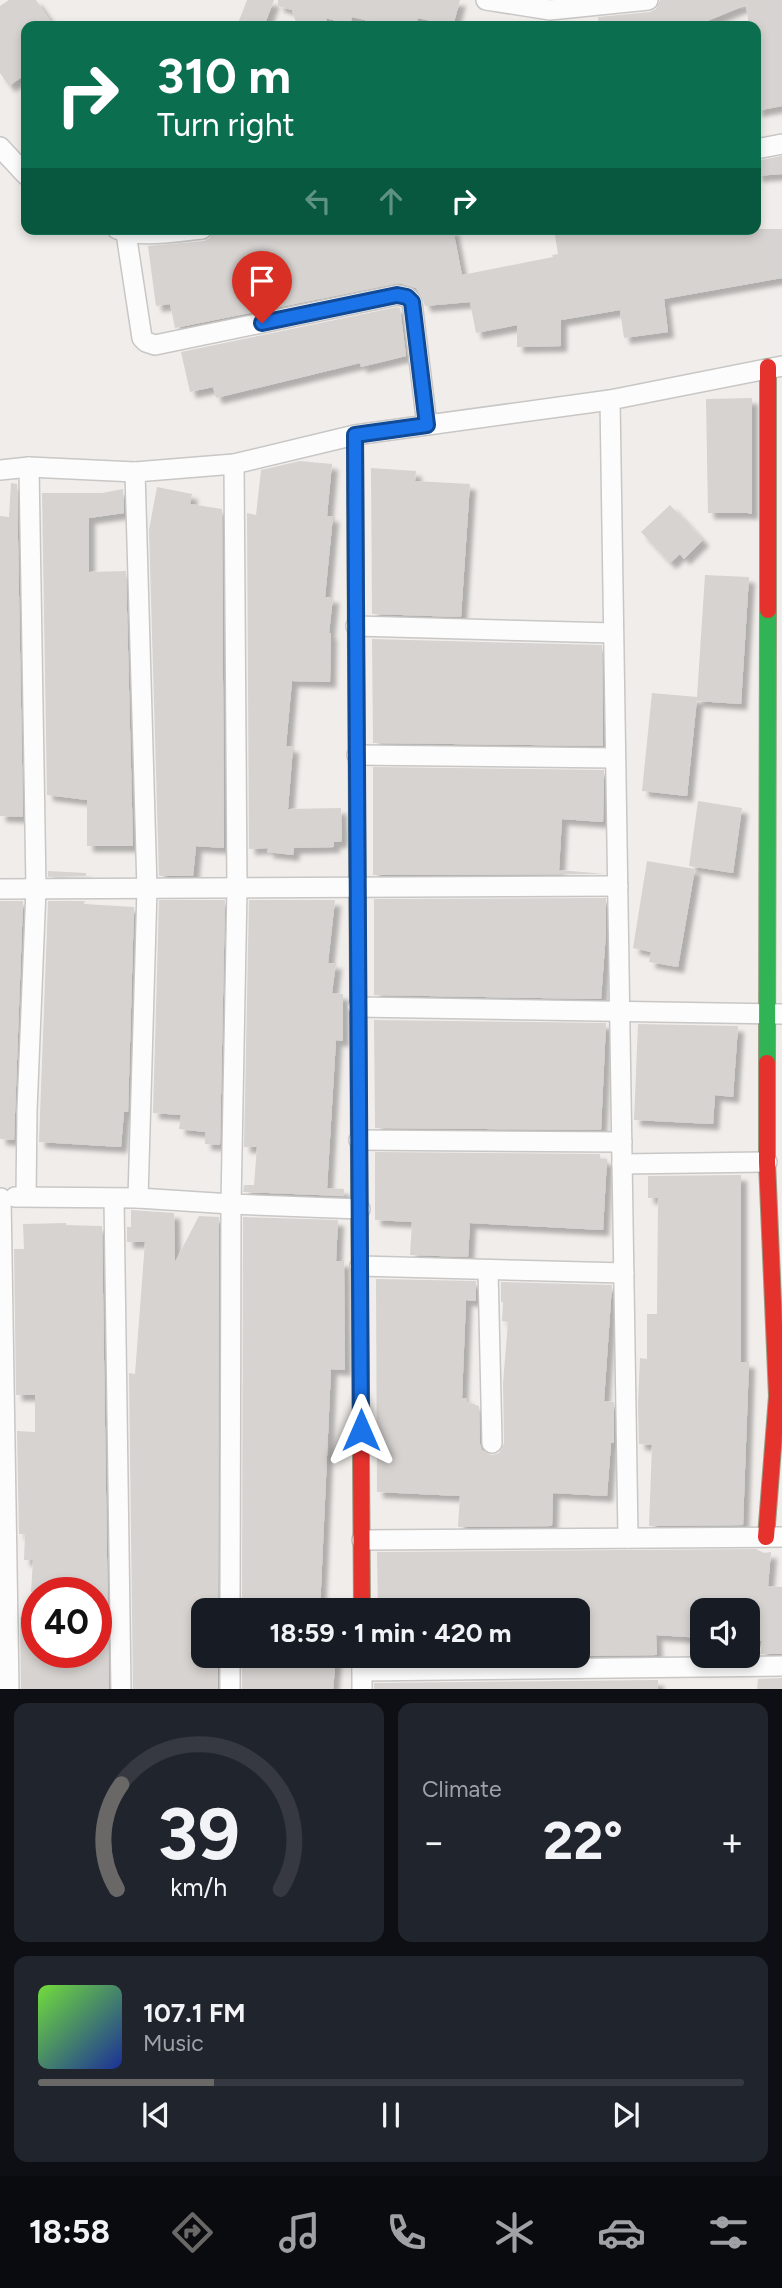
<!DOCTYPE html>
<meta charset="utf-8">
<style>
body{margin:0;font-family:Figtree,sans-serif;background:#20242c;color:#f1f3f6;height:100vh;display:flex;flex-direction:column;font-size:26px;white-space:nowrap}
*{box-sizing:border-box;margin:0}
p{font-size:23px;color:#9ea1a6}
.icon{flex:none;width:38px;height:38px;fill:none;stroke:currentColor;stroke-width:2;stroke-linecap:round;stroke-linejoin:round}
.map{position:relative;height:1689px;overflow:hidden}
.details{display:flex;flex-direction:column;gap:14px;padding:14px;background:#0d0f14;flex:1}
.details>*{flex:none}
.banner{position:absolute;left:21px;top:21px;width:740px;height:214px;border-radius:14px;box-shadow:0 4px 10px #0003;background:#0b6e4f;color:#fff;overflow:hidden}
.fabs{position:absolute;left:690px;top:1598px;display:grid;gap:14px}
.fabs a{display:grid;place-items:center;width:70px;height:70px;border-radius:14px;background:#171b24;box-shadow:0 4px 10px #0003;font-size:35px}
.speed{position:absolute;left:21px;top:1577px;display:flex;gap:14px;font-size:35px;font-weight:700;text-align:center}
.speed>*{display:grid;place-content:center;width:91px;height:91px;border-radius:50%;background:#171b24;box-shadow:0 4px 10px #0003;line-height:1}
.speed .limit{border:10px solid #d22;background:#fff;color:#111}
.pin{position:absolute;display:grid;place-items:center;width:60px;height:60px;color:#fff;margin:-72px -30px;border-radius:50% 50% 50% 0;rotate:-45deg;box-shadow:0 0 7px #0007}
.pin .icon{rotate:45deg}
.me{position:absolute;width:77px;margin:-38px;rotate:0deg;stroke-linejoin:round;filter:drop-shadow(0 0 5px #0008)}
.turn{display:flex;align-items:center;gap:24px;height:147px;padding:0 21px;font-size:32px}
.turn .icon{width:91px;height:91px;stroke-width:2.5}
.turn b{display:block;font-size:49px;line-height:60px}
.lanes{display:flex;align-items:center;height:66px;padding:0 21px;background:#0003;justify-content:center;gap:35px;direction:ltr}
.lanes .off{opacity:.35}
.big{font-size:52px;font-weight:700;line-height:1.1}
.details .card{flex:1;display:flex;flex-direction:column;justify-content:center;gap:10px;min-width:0;padding:0 24px;border-radius:14px;background:#20242c}
.details .dial{align-items:center;gap:0}
.dial svg{height:182px;overflow:visible;fill:none;stroke:#363941;stroke-width:7;stroke-linecap:round;text-anchor:middle}
.dial text{fill:#f1f3f6;stroke:none}
.song{display:flex;align-items:center;gap:21px}
.cover{width:84px;height:84px;border-radius:10px;background:linear-gradient(135deg,hsl(100 70% 55%),hsl(230 70% 35%))}
.played{height:7px;border-radius:4px;background:linear-gradient(90deg,#696867 25%,#363941 25%)}
.keys{display:flex;justify-content:space-around;direction:ltr}
.heat{display:flex;justify-content:space-between;align-items:center;font-size:38px;direction:ltr}
.details .tiles{flex:1;display:grid;gap:14px;grid-template-columns:1fr 1fr}
.card:last-child{grid-column:span 2}
.trip{position:absolute;left:191px;top:1598px;width:399px;height:70px;border-radius:14px;background:#171b24;box-shadow:0 4px 10px #0003;font-weight:700;line-height:70px;text-align:center}
.dock{display:flex;height:112px;justify-content:space-around;align-items:center;background:#090b0e;color:#9ea1a6}
.dock .icon{width:49px;height:49px}
.dock .active{color:#696867}
.dock b{font-size:32px;color:#f1f3f6}
.map>svg:first-child{display:block}
.building{fill:#d7d3d1;filter:url(#shadow)}
.lines{fill:none;stroke-linecap:round;stroke-linejoin:round}
.street-casing{stroke:#c8c7c6;stroke-width:22}
.fast-casing{stroke:#9a9a81;stroke-width:18}
.slow-casing{stroke:#9a9a81;stroke-width:18}
.jam-casing{stroke:#9a9a81;stroke-width:18}
.street{stroke:#fdfcfc;stroke-width:19}
.fast{stroke:#30b455;stroke-width:16}
.slow{stroke:#ff9f0a;stroke-width:16}
.jam{stroke:#e5322d;stroke-width:16}
.route-casing{stroke:#114b97;stroke-width:18}
.route{stroke:#1a73e8;stroke-width:12}
</style>
<div class="map">
<svg width="782" height="1690" viewBox="0 0 782 1690">
<defs>
<filter id="shadow"><feDropShadow dx="6" dy="6" stdDeviation="2" flood-color="#0004"/></filter>
</defs>
<rect width="100%" height="100%" fill="#f0edea"/>
<g class="building">
<path d="M9 0H36L54 26H26V74L9 86 0 73V6Z"/>
<path d="M247 0H274L264 26H237Z"/>
<path d="M278 0H460L453 26 418 18 415 26H390L352 17 350 25 326 18 328 26H297L292 10 278 6Z"/>
<path d="M660 0H782V106L756 111V26H749L746 5 705 22 706 26H599L598 17 650 12 656 9Z"/>
<path d="M782 156V174L756 176V161Z"/>
<path d="M214 229H453L462 275 553 257 552 255 558 254 554 229H684L685 236 722 229H782V278L664 299 668 332 624 338 620 310 561 320V346L517 347V325L476 333 470 302 425 306 421 294 416 288 399 283 175 328 170 304 156 306 148 246 204 241 210 238Z"/>
<path d="M397 307 400 308 406 356 361 367 360 363 216 398 213 387 190 392 181 352Z"/>
<path d="M752 398V514L748 513H708L706 399Z"/>
<path d="M300 461 332 464 327 516H333L325 597H333L329 633H331L330 682 292 681 286 746 293 747 288 809 341 808 342 834 341 842H334V847L294 848 293 855 267 852 268 848 249 849 247 513 256 515 261 470Z"/>
<path d="M371 468 416 471 415 481 470 484 461 617 372 614Z"/>
<path d="M11 483 17 484 23 817 0 816V516L9 517Z"/>
<path d="M157 487 192 494 190 504 222 509 224 848 196 846 193 876H159L149 530Z"/>
<path d="M123 489 124 513 89 518V572L126 571 133 846H87V800L47 795 42 493H102Z"/>
<path d="M670 505 703 540 684 559 680 554 670 563 641 532Z"/>
<path d="M705 575 749 577 741 704 697 701V699L687 796 642 791 652 693 697 697Z"/>
<path d="M372 639 602 645 603 746 373 743Z"/>
<path d="M373 767 604 770 603 822 562 819 559 870 605 874 373 875Z"/>
<path d="M698 801 742 808 733 873 689 866Z"/>
<path d="M647 861 695 869 678 967 649 962 651 952 633 948Z"/>
<path d="M48 871 86 873V876L48 877Z"/>
<path d="M606 898V933L601 999 374 995V899Z"/>
<path d="M159 900H225L220 1145 205 1144V1132L179 1129 181 1115 153 1113Z"/>
<path d="M249 900H335L328 963H336L332 993 343 994V1041L336 1040 327 1188 344 1189V1196L243 1192 244 1185H254L257 1147H244Z"/>
<path d="M0 901H23L14 1140 0 1139Z"/>
<path d="M48 901H85L84 904 134 907 128 1112H124L121 1147 39 1142Z"/>
<path d="M374 1020 606 1023 601 1130 375 1128Z"/>
<path d="M638 1024 738 1026 733 1097 715 1095 713 1124 634 1120Z"/>
<path d="M375 1152 600 1154V1159H607L603 1230 470 1223 468 1257 410 1255 412 1222 375 1220Z"/>
<path d="M741 1175V1362H749L743 1525 649 1526 652 1445 639 1444 638 1403 640 1358 647 1359V1314H657L658 1198H648V1176Z"/>
<path d="M131 1210 174 1213 175 1262 199 1216 219 1217 218 1610H203V1656H218V1690H133L129 1373 135 1374 145 1242H127V1227H131Z"/>
<path d="M243 1217 338 1220 336 1261H344L345 1370 331 1369 320 1610H242Z"/>
<path d="M66 1223V1225L102 1226 109 1690H21L20 1617H37V1652H96V1592H31L33 1560H24L25 1534H19L17 1431 35 1432V1395H16L14 1249H24L23 1224Z"/>
<path d="M376 1279 476 1281V1301L466 1300 462 1398H467V1402L479 1406 480 1444 482 1450 492 1455 499 1453 504 1443 503 1383 508 1322 502 1321 503 1302H501V1282L612 1285 604 1401 614 1402V1443H611L607 1496 553 1493 552 1526 458 1527 460 1496 377 1492Z"/>
<path d="M756 1549 764 1553 771 1552 768 1586 782 1587V1654H760L762 1641 747 1640V1610H702V1638L656 1635 657 1655 575 1656H578V1610H378L377 1552Z"/>
<path d="M242 1656H336L333 1690H242Z"/>
<path d="M782 1678V1690H757L758 1679Z"/>
<path d="M658 1680V1690H374V1683Z"/>
</g>
<g class="lines">
<defs>
<g id="street">
<path d="M486 0 550 10 648 0"/>
<path d="M0 147 26 175"/>
<path d="M756 149 782 144"/>
<path d="M117 229C138 238 179 232 202 229"/>
<path d="M126 233 142 338 146 342 155 345 397 295 407 297 412 302 427 425"/>
<path d="M610 400 628 1538"/>
<path d="M0 470 29 467 135 472 234 464 355 435 610 400 782 366"/>
<path d="M135 472 147 889 138 1198"/>
<path d="M356 626 613 633"/>
<path d="M357 755 615 758"/>
<path d="M0 889 618 886"/>
<path d="M358 1007 782 1014"/>
<path d="M359 1140 622 1142"/>
<path d="M622 1164 767 1162"/>
<path d="M26 1196 27 1110 36 889 29 467"/>
<path d="M15 1197 138 1198 231 1204 360 1209"/>
<path d="M1 1198 9 1690"/>
<path d="M114 1199 121 1690"/>
<path d="M360 1266 624 1273"/>
<path d="M488 1270 492 1443"/>
<path d="M362 1540 782 1537"/>
<path d="M230 1610 231 1204 237 888 234 464"/>
<path d="M362 1656V1690"/>
<path d="M362 1671 782 1666"/>
<path d="M230 1690V1656"/>
</g>
<path id="fast" d="M767 1063 768 610"/>
<path id="slow" d="M356 652 359 1160"/>
<g id="jam">
<path d="M355 435 356 652"/>
<path d="M768 610V367"/>
<path d="M359 1160 362 1610"/>
<path d="M766 1537 777 1396 767 1162V1063"/>
</g>
</defs>
<use href="#street" class="street-casing"/>
<use href="#fast" class="fast-casing"/>
<use href="#slow" class="slow-casing"/>
<use href="#jam" class="jam-casing"/>
<use href="#street" class="street"/>
<use href="#fast" class="fast"/>
<use href="#slow" class="slow"/>
<use href="#jam" class="jam"/>
</g>
<g class="lines">
<defs>
<path id="route" d="M262 323 397 295 407 297 412 302 427 425 355 435 361 1430"/>
</defs>
<use href="#route" class="route-casing"/>
<use href="#route" class="route"/>
</g>
</svg>
<div class="fabs">
<a><svg class="icon" aria-label="sound" viewBox="0 0 24 24"><path d="M4 9h4l5-4v14l-5-4H4zM17 9q2 3 0 6"/></svg></a>
</div>
<div class="speed"><div class="limit">40</div></div>
<div class="pin" style="left:262px;top:323px;background:#d93025"><svg class="icon" aria-label="arrive" viewBox="0 0 24 24"><path d="M6 21V4h12l-3 4 3 4H6"/></svg></div>
<svg class="me" style="left:361px;top:1430px" viewBox="-20 -20 40 40"><path d="M0-17L14 15 0 8-14 15z" fill="#1a73e8" stroke="#fff" stroke-width="4"/></svg>
<div class="trip">18:59 · 1 min · 420 m</div>
<div class="banner">
<div class="turn"><svg class="icon" aria-label="right" viewBox="0 0 24 24"><path d="M7 20v-9h11M14 6l5 5-5 5"/></svg><div><b>310 m</b>Turn right</div></div>
<div class="lanes"><svg class="icon off" aria-label="left" viewBox="0 0 24 24"><path d="M17 20v-9H6M10 6l-5 5 5 5"/></svg><svg class="icon off" aria-label="ahead" viewBox="0 0 24 24"><path d="M12 20V5M6 11l6-6 6 6"/></svg><svg class="icon" aria-label="right" viewBox="0 0 24 24"><path d="M7 20v-9h11M14 6l5 5-5 5"/></svg></div>
</div>
</div>
<section class="details">
<div class="tiles">
<div class="card dial"><svg viewBox="0 0 100 80">
<path d="M14 69A42 42 0 1 1 86 69"/>
<path d="M14 69A42 42 0 0 1 16 23" stroke="#696867"/>
<text x="50" y="56" font-size="32" font-weight="700">39</text>
<text x="50" y="72" font-size="11">km/h</text>
</svg></div>
<div class="card"><p>Climate</p>
<div class="heat"><a>−</a><b class="big">22°</b><a>+</a></div>
</div>
<div class="card">
<div class="song"><i class="cover"></i><div><b>107.1 FM</b><p>Music</p></div></div>
<div class="played"></div>
<div class="keys"><svg class="icon" aria-label="previous" viewBox="0 0 24 24"><path d="M18 5L8 12l10 7zM5 5v14"/></svg><svg class="icon" aria-label="pause" viewBox="0 0 24 24"><path d="M8 5v14M16 5v14"/></svg><svg class="icon" aria-label="next" viewBox="0 0 24 24"><path d="M6 5l10 7-10 7zM19 5v14"/></svg></div>
</div>
</div>
</section>
<nav class="dock">
<b>18:58</b>
<svg class="icon active" aria-label="directions" viewBox="0 0 24 24"><path d="M12 3l9 9-9 9-9-9zM9 14v-3h6M13 9l2 2-2 2"/></svg>
<svg class="icon" aria-label="music" viewBox="0 0 24 24"><path d="M9 18V5l10-2v13"/><circle cx="6" cy="18" r="3"/><circle cx="16" cy="16" r="3"/></svg>
<svg class="icon" aria-label="phone" viewBox="0 0 24 24"><path d="M5 4h4l2 5-3 2q2 4 5 5l2-3 5 2v4C11 20 4 13 5 4z"/></svg>
<svg class="icon" aria-label="climate" viewBox="0 0 24 24"><path d="M12 3v18M4 7l16 10M4 17L20 7"/></svg>
<svg class="icon" aria-label="car" viewBox="0 0 24 24"><path d="M5 17H2v-5l4-1 3-4h7l3 4 3 1v5h-3M9 17h6M6 11h13"/><circle cx="7" cy="17" r="2"/><circle cx="17" cy="17" r="2"/></svg>
<svg class="icon" aria-label="filters" viewBox="0 0 24 24"><path d="M4 7h16M4 17h16"/><circle cx="9" cy="7" r="2"/><circle cx="15" cy="17" r="2"/></svg>
</nav>
